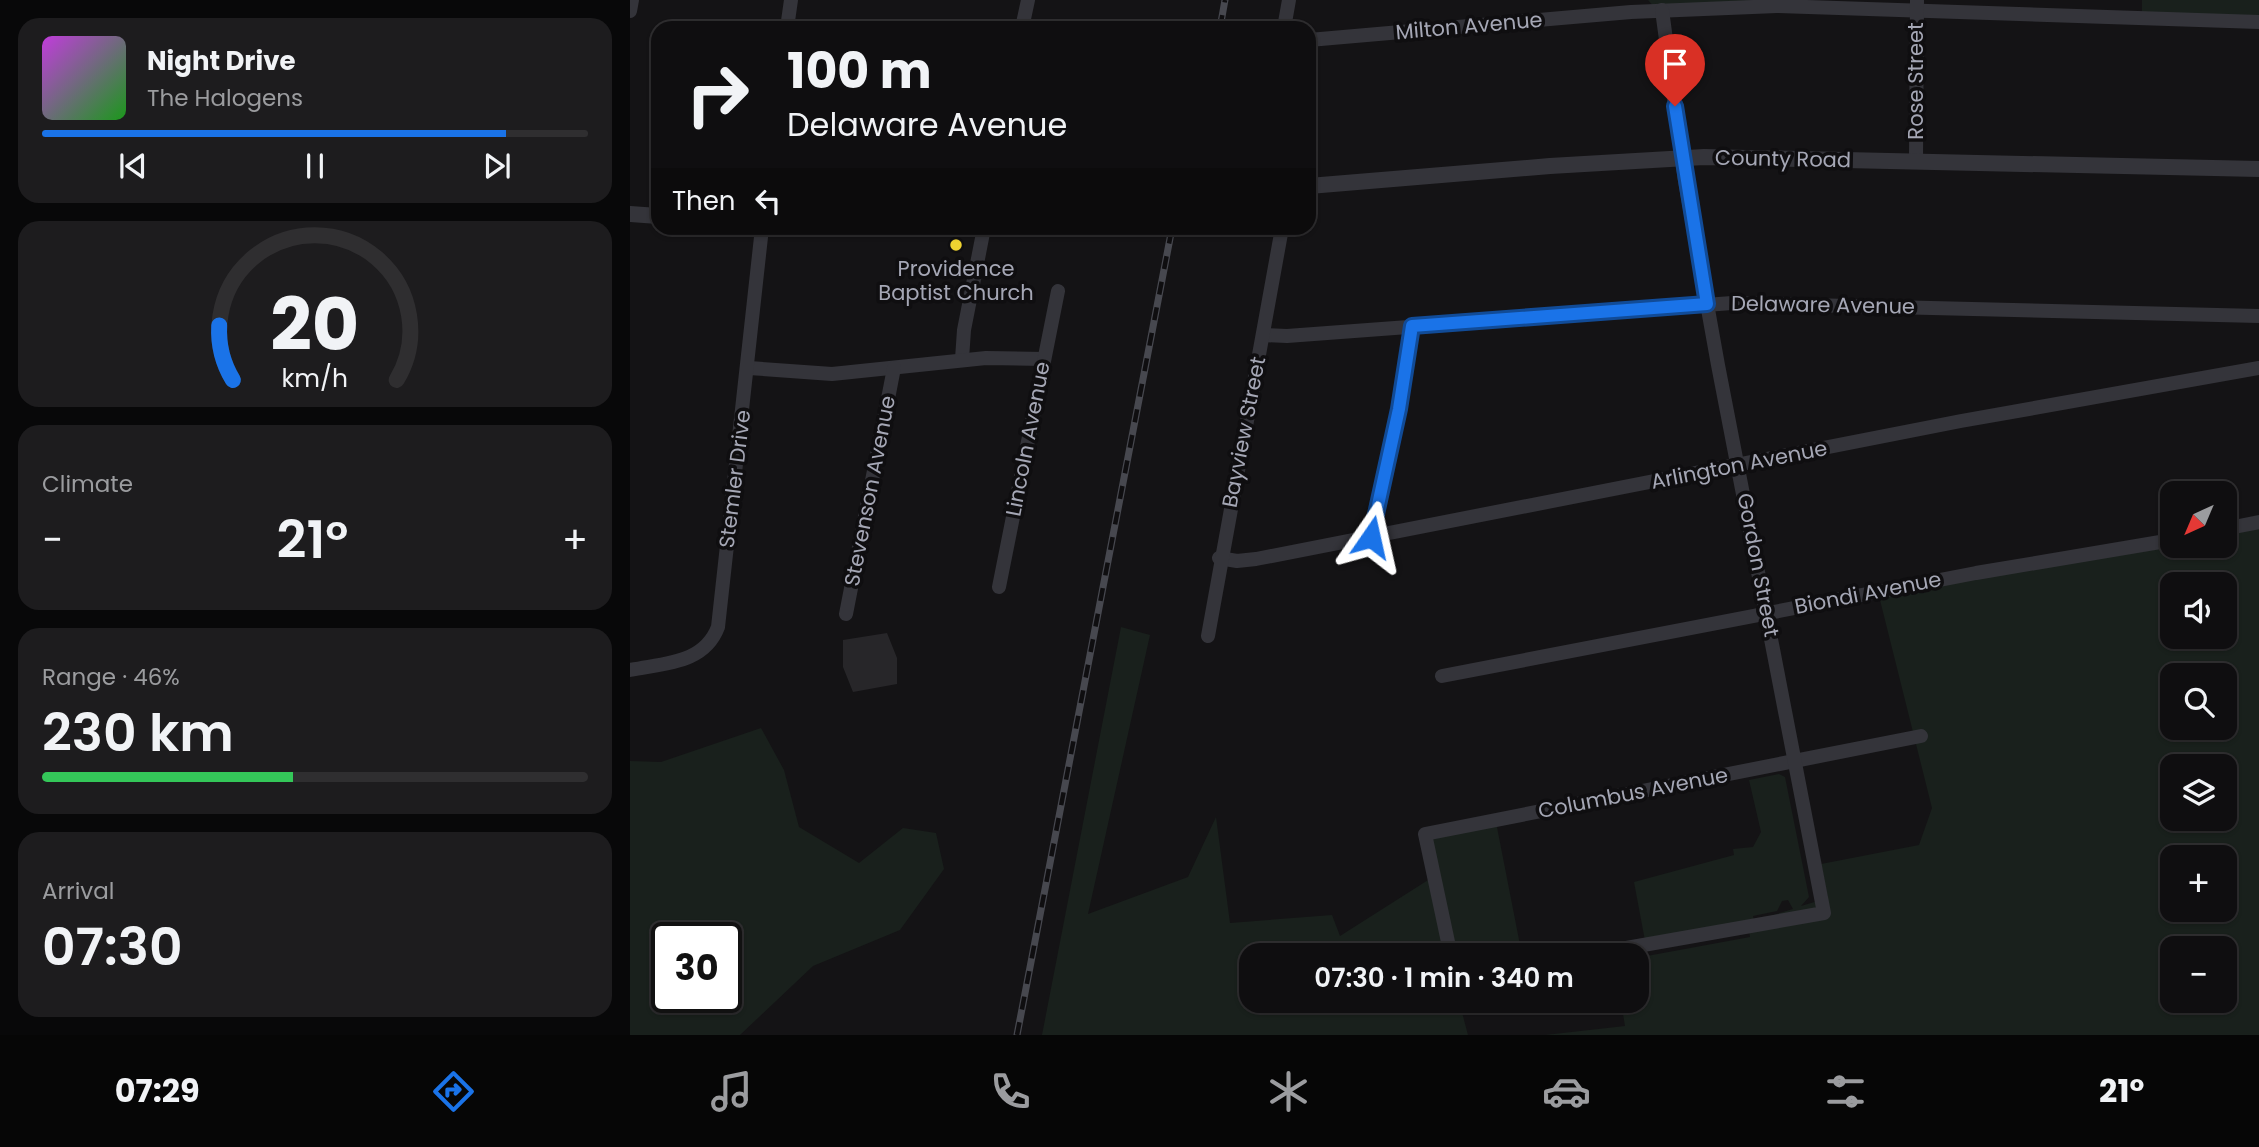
<!DOCTYPE html>
<meta charset="utf-8">
<style>
body{margin:0;font-family:Poppins,sans-serif;background:#1d1c1e;color:#f1f3f6;height:100vh;display:flex;flex-direction:column;font-size:26px;white-space:nowrap}
*{box-sizing:border-box;margin:0}
p{font-size:23px;color:#9b9c9f}
.icon{flex:none;width:38px;height:38px;fill:none;stroke:currentColor;stroke-width:2;stroke-linecap:round;stroke-linejoin:round}
.map{position:relative;flex:1;overflow:hidden}
.side{display:flex;flex-direction:column;gap:18px;padding:18px;background:#080809;width:630px}
.side>*{flex:none}
.guide{position:absolute;left:21px;top:21px;width:665px;height:214px;border-radius:21px;box-shadow:0 2px 5px #0004,0 0 0 2px #2f2e30;background:#0f0e10;color:#f1f3f6;overflow:hidden}
.needle{width:46px;rotate:224deg}
.fabs{position:absolute;left:1530px;top:481px;display:grid;gap:14px}
.fabs a{display:grid;place-items:center;width:77px;height:77px;border-radius:14px;background:#0f0e10;box-shadow:0 2px 5px #0004,0 0 0 2px #2f2e30;font-size:35px}
.speed{position:absolute;left:21px;top:922px;display:flex;gap:14px;font-size:35px;font-weight:700;text-align:center}
.speed>*{display:grid;place-content:center;width:91px;height:91px;border-radius:50%;background:#0f0e10;box-shadow:0 2px 5px #0004,0 0 0 2px #2f2e30;line-height:1}
.speed .limit{border:4px solid #111;border-radius:10px;background:#fff;color:#111}
.pin{position:absolute;display:grid;place-items:center;width:60px;height:60px;color:#fff;margin:-72px -30px;border-radius:50% 50% 50% 0;rotate:-45deg;box-shadow:0 0 7px #0007}
.pin .icon{rotate:45deg}
.me{position:absolute;width:77px;margin:-38px;rotate:11deg;stroke-linejoin:round;filter:drop-shadow(0 0 5px #0008)}
.turn{display:flex;align-items:center;gap:24px;height:147px;padding:0 21px;font-size:32px}
.turn .icon{width:91px;height:91px;stroke-width:2.5}
.turn b{display:block;font-size:49px;line-height:60px}
.then{display:flex;align-items:center;height:66px;padding:0 21px;background:#0003;gap:14px;font-size:26px}
.big{font-size:52px;font-weight:600;line-height:1.1}
.side .card{flex:1;display:flex;flex-direction:column;justify-content:center;gap:10px;min-width:0;padding:0 24px;border-radius:21px;background:#1d1c1e}
.side .dial{align-items:center;gap:0}
.dial svg{height:182px;overflow:visible;fill:none;stroke:#2f2e30;stroke-width:7;stroke-linecap:round;text-anchor:middle}
.dial text{fill:#f1f3f6;stroke:none}
.song{display:flex;align-items:center;gap:21px}
.cover{width:84px;height:84px;border-radius:10px;background:linear-gradient(135deg,hsl(290 70% 55%),hsl(120 70% 35%))}
.played{height:7px;border-radius:4px;background:linear-gradient(90deg,#1a73e8 85%,#2f2e30 85%)}
.keys{display:flex;justify-content:space-around;direction:ltr}
.heat{display:flex;justify-content:space-between;align-items:center;font-size:38px;direction:ltr}
.charge{height:10px;border-radius:5px;background:linear-gradient(90deg,#34c759 46%,#2f2e30 0)}
.trip{position:absolute;left:609px;top:943px;width:410px;height:70px;border-radius:21px;background:#0f0e10;box-shadow:0 2px 5px #0004,0 0 0 2px #2f2e30;font-weight:600;line-height:70px;text-align:center}
.dock{display:flex;height:112px;justify-content:space-around;align-items:center;background:#060606;color:#9b9c9f}
.dock .icon{width:49px;height:49px}
.dock .current{color:#1a73e8}
.dock b{font-size:32px;color:#f1f3f6}
main{display:flex;flex:1;min-height:0}
.map>svg:first-child{display:block}
.green{fill:#19201c;fill-rule:evenodd}
.building{fill:#272629}
.lines{fill:none;stroke-linecap:round;stroke-linejoin:round}
.minor{stroke:#34343a;stroke-width:14}
.tertiary{stroke:#34343a;stroke-width:16}
.rail-casing{stroke:#47484f;stroke-width:7}
.rail{stroke:#0f0e10;stroke-width:4.5;stroke-dasharray:13;stroke-linecap:butt}
.route-casing{stroke:#114b97;stroke-width:18}
.route{stroke:#1a73e8;stroke-width:12}
.poi-dot{fill:#efd331;stroke:#0f0e10;stroke-width:2.5}
.labels{text-anchor:middle;stroke-width:7;stroke-linejoin:round;paint-order:stroke}
.street-label{font-size:21px;fill:#a5a7b5;stroke:#0f0e10}
.poi-label{font-size:21px;fill:#a5a7b5;stroke:#0f0e10}
</style>
<main>
<section class="side">
<div class="card">
<div class="song"><i class="cover"></i><div><b>Night Drive</b><p>The Halogens</p></div></div>
<div class="played"></div>
<div class="keys"><svg class="icon" aria-label="previous" viewBox="0 0 24 24"><path d="M18 5L8 12l10 7zM5 5v14"/></svg><svg class="icon" aria-label="pause" viewBox="0 0 24 24"><path d="M8 5v14M16 5v14"/></svg><svg class="icon" aria-label="next" viewBox="0 0 24 24"><path d="M6 5l10 7-10 7zM19 5v14"/></svg></div>
</div>
<div class="card dial"><svg viewBox="0 0 100 80">
<path d="M14 69A42 42 0 1 1 86 69"/>
<path d="M14 69A42 42 0 0 1 8 45" stroke="#1a73e8"/>
<text x="50" y="56" font-size="32" font-weight="700">20</text>
<text x="50" y="72" font-size="11">km/h</text>
</svg></div>
<div class="card"><p>Climate</p>
<div class="heat"><a>−</a><b class="big">21°</b><a>+</a></div>
</div>
<div class="card"><p>Range · 46%</p><b class="big">230 km</b><div class="charge"></div></div>
<div class="card"><p>Arrival</p><b class="big">07:30</b></div>
</section>
<div class="map">
<svg width="1629" height="1035" viewBox="0 0 1629 1035">
<rect width="100%" height="100%" fill="#141315"/>
<g class="green">
<path d="M1018 0H1163L1025 8Z"/>
<path d="M1512 0H1629V26L1512 13Z"/>
<path d="M1629 525V1035H915L995 1026 991 1001H1006V958L1120 937 1118 924 1016 946 1004 882 1104 855 1103 849 1123 847 1131 832 1119 780 1149 774 1155 777 1179 897 1171 906 1198 898 1191 864 1289 845 1302 808 1248 592 1542 546H1594V529ZM1542 584H1594V637H1542ZM1542 676H1594V728H1542ZM1542 766H1594V819H1542ZM1542 858H1594V910H1542ZM1158 900 1163 909 1124 921 1123 916 1147 911 1152 901ZM1542 948H1594V1001H1542Z"/>
<path d="M491 627 520 635 458 914 558 877 586 817 600 923 702 915 710 936 806 875 797 829 865 817 892 955 621 956V1001H829L838 1035H412Z"/>
<path d="M131 728 154 770 169 827 229 863 273 828 306 833 314 869 270 930 183 966 110 1035H0V761L31 762ZM37 938H96V998H37Z"/>
</g>
<path class="building" d="M257 633 267 658V684L223 692 213 667V640Z"/>
<g class="lines">
<g class="minor">
<path d="M0 11 2 0"/>
<path d="M157 28 161 0"/>
<path d="M392 28 398 0"/>
<path d="M654 28 659 0"/>
<path d="M679 40 1001 12 1147 6 1629 22"/>
<path d="M1286 161 1287 0"/>
<path d="M633 335 657 336 1102 303 1629 316"/>
<path d="M332 359 334 330 354 228"/>
<path d="M119 368 202 374 356 358 414 359"/>
<path d="M1594 529 1629 522"/>
<path d="M741 537 770 409 782 326"/>
<path d="M589 558 607 561 626 559 1331 421 1629 368"/>
<path d="M369 587 428 291"/>
<path d="M216 614 264 368"/>
<path d="M578 636 652 228"/>
<path d="M0 670C34 663 74 664 88 627L132 228"/>
<path d="M812 676 1346 573 1542 540"/>
<path d="M821 956 795 834 1291 736"/>
<path d="M951 956 1194 913 1088 365 1055 181 1032 10"/>
</g>
<g class="tertiary">
<path d="M679 186 920 166 1074 157 1629 169"/>
<path d="M0 214 28 216"/>
</g>
<defs>
<g id="rail">
<path d="M590 28 595 0"/>
<path d="M387 1035 542 228"/>
</g>
</defs>
<use href="#rail" class="rail-casing"/>
<use href="#rail" class="rail"/>
</g>
<g class="lines">
<defs>
<path id="route" d="M741 537 769 409 782 326 1077 304 1045 106"/>
</defs>
<use href="#route" class="route-casing"/>
<use href="#route" class="route"/>
</g>
<circle class="poi-dot" cx="326" cy="245" r="7"/>
<g class="labels">
<g class="street-label">
<text transform="translate(839 26) rotate(-5)" y="7">Milton Avenue</text>
<text transform="translate(1286 81) rotate(-90)" y="7">Rose Street</text>
<text transform="translate(1153 159) rotate(1)" y="7">County Road</text>
<text transform="translate(1193 305) rotate(1)" y="7">Delaware Avenue</text>
<text transform="translate(614 432) rotate(-79)" y="7">Bayview Street</text>
<text transform="translate(398 439) rotate(-79)" y="7">Lincoln Avenue</text>
<text transform="translate(1109 465) rotate(-11)" y="7">Arlington Avenue</text>
<text transform="translate(105 479) rotate(-83)" y="7">Stemler Drive</text>
<text transform="translate(240 491) rotate(-79)" y="7">Stevenson Avenue</text>
<text transform="translate(1128 565) rotate(79)" y="7">Gordon Street</text>
<text transform="translate(1238 593) rotate(-11)" y="7">Biondi Avenue</text>
<text transform="translate(1003 793) rotate(-11)" y="7">Columbus Avenue</text>
</g>
<g class="poi-label">
<text x="326" y="276">Providence<tspan x="326" dy="24">Baptist Church</tspan></text>
</g>
</g>
</svg>
<div class="fabs">
<a><svg class="needle" viewBox="-14 -14 28 28"><path d="M0-13l5 13h-10z" fill="#e53935"/><path d="M0 13l5-13h-10z" fill="#9b9c9f"/></svg></a>
<a><svg class="icon" aria-label="sound" viewBox="0 0 24 24"><path d="M4 9h4l5-4v14l-5-4H4zM17 9q2 3 0 6"/></svg></a>
<a><svg class="icon" aria-label="search" viewBox="0 0 24 24"><circle cx="10" cy="10" r="6"/><path d="M15 15l6 6"/></svg></a>
<a><svg class="icon" aria-label="layers" viewBox="0 0 24 24"><path d="M12 4l9 5-9 5-9-5zM3 14l9 5 9-5"/></svg></a>
<a>+</a>
<a>−</a>
</div>
<div class="speed"><div class="limit">30</div></div>
<div class="pin" style="left:1045px;top:106px;background:#d93025"><svg class="icon" aria-label="arrive" viewBox="0 0 24 24"><path d="M6 21V4h12l-3 4 3 4H6"/></svg></div>
<svg class="me" style="left:741px;top:537px" viewBox="-20 -20 40 40"><path d="M0-17L14 15 0 8-14 15z" fill="#1a73e8" stroke="#fff" stroke-width="4"/></svg>
<div class="trip">07:30 · 1 min · 340 m</div>
<div class="guide">
<div class="turn"><svg class="icon" aria-label="right" viewBox="0 0 24 24"><path d="M7 20v-9h11M14 6l5 5-5 5"/></svg><div><b>100 m</b>Delaware Avenue</div></div>
<div class="then">Then<svg class="icon" aria-label="left" viewBox="0 0 24 24"><path d="M17 20v-9H6M10 6l-5 5 5 5"/></svg></div>
</div>
</div>
</main>
<nav class="dock">
<b>07:29</b>
<svg class="icon current" aria-label="directions" viewBox="0 0 24 24"><path d="M12 3l9 9-9 9-9-9zM9 14v-3h6M13 9l2 2-2 2"/></svg>
<svg class="icon" aria-label="music" viewBox="0 0 24 24"><path d="M9 18V5l10-2v13"/><circle cx="6" cy="18" r="3"/><circle cx="16" cy="16" r="3"/></svg>
<svg class="icon" aria-label="phone" viewBox="0 0 24 24"><path d="M5 4h4l2 5-3 2q2 4 5 5l2-3 5 2v4C11 20 4 13 5 4z"/></svg>
<svg class="icon" aria-label="climate" viewBox="0 0 24 24"><path d="M12 3v18M4 7l16 10M4 17L20 7"/></svg>
<svg class="icon" aria-label="car" viewBox="0 0 24 24"><path d="M5 17H2v-5l4-1 3-4h7l3 4 3 1v5h-3M9 17h6M6 11h13"/><circle cx="7" cy="17" r="2"/><circle cx="17" cy="17" r="2"/></svg>
<svg class="icon" aria-label="filters" viewBox="0 0 24 24"><path d="M4 7h16M4 17h16"/><circle cx="9" cy="7" r="2"/><circle cx="15" cy="17" r="2"/></svg>
<b>21°</b>
</nav>
